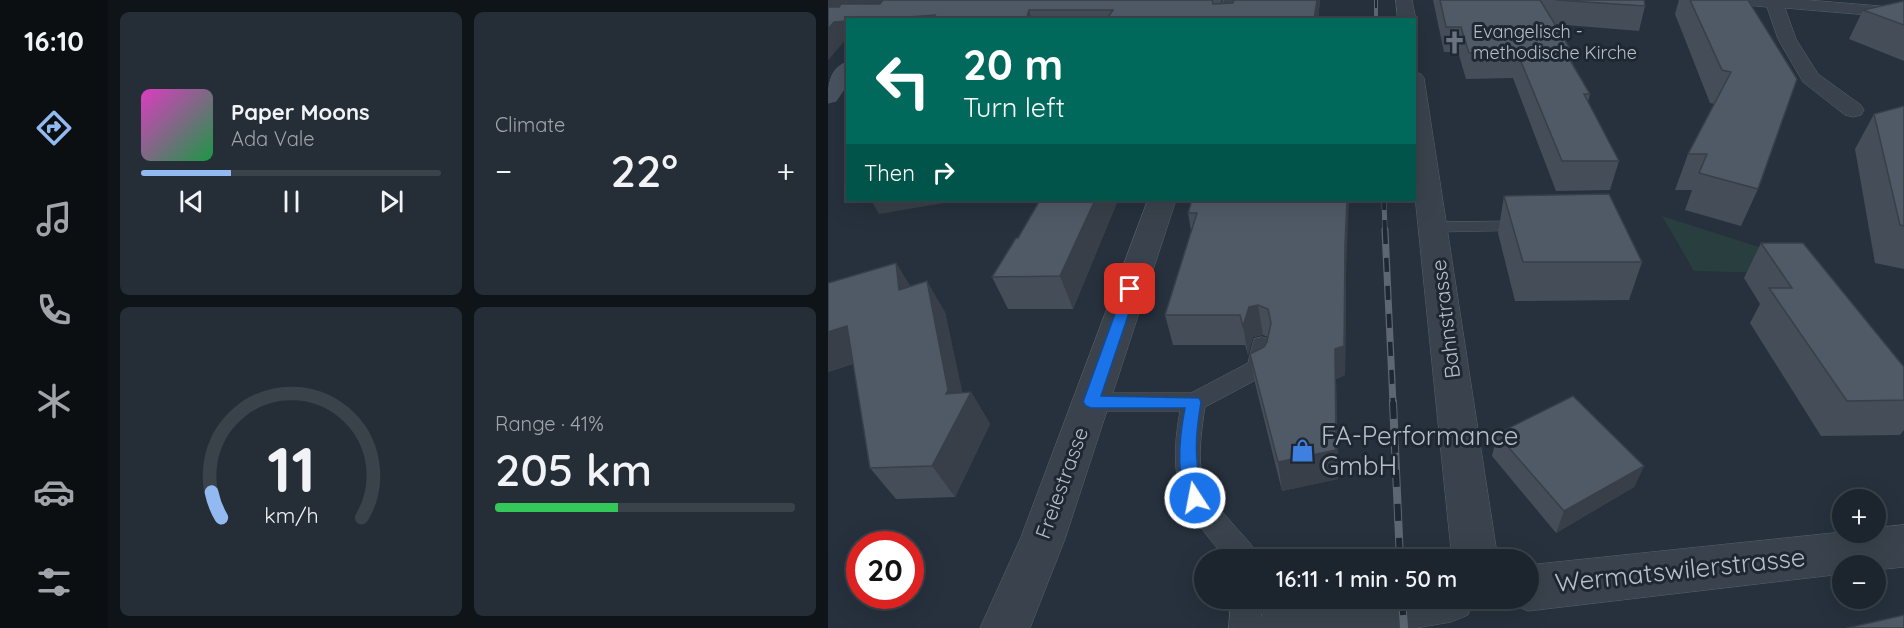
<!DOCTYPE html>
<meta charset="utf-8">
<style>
body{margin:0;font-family:Quicksand,sans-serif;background:#252d36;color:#f1f3f6;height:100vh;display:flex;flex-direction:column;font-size:22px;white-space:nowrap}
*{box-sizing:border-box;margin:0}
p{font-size:20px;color:#a0a5aa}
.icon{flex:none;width:33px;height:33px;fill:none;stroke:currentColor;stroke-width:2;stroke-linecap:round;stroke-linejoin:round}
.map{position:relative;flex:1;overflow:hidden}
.drawer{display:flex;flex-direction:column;gap:12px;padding:12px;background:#0f1419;width:720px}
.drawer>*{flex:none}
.top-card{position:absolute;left:18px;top:18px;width:570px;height:183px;border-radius:0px;box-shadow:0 6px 24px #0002,0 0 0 2px #3a424a;background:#00695c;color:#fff;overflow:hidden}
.fabs{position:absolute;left:1004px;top:489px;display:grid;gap:12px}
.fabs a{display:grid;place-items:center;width:54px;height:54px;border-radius:50%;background:#1c252e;box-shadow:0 6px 24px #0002,0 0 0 2px #3a424a;font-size:30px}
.speed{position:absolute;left:18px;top:531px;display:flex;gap:12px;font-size:30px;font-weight:700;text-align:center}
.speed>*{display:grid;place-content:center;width:78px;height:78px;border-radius:50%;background:#1c252e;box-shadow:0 6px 24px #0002,0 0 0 2px #3a424a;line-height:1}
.speed .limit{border:9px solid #d22;background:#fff;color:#111}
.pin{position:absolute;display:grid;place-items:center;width:51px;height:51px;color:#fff;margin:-26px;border-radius:12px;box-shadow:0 3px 9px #0006}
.me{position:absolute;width:66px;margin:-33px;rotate:349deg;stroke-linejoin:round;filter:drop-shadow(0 0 4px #0008)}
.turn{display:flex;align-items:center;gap:21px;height:126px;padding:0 18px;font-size:27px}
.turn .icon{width:78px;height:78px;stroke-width:2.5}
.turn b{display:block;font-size:42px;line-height:51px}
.then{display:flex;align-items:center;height:57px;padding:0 18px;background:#0003;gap:12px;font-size:22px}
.big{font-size:45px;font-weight:600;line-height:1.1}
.drawer .widget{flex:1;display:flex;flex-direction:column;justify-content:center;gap:9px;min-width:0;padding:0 21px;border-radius:9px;background:#252d36}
.drawer .dial{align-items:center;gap:0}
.dial svg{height:156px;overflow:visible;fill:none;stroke:#3a424a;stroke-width:7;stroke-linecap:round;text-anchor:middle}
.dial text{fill:#f1f3f6;stroke:none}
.song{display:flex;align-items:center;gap:18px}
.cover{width:72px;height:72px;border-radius:9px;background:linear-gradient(135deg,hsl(310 70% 55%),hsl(140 70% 35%))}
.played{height:6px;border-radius:3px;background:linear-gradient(90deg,#93baf0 30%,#3a424a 30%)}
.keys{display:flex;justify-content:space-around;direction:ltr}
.heat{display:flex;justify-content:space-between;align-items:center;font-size:33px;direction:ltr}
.charge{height:9px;border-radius:4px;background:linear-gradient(90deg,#34c759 41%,#3a424a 0)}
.drawer .tiles{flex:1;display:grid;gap:12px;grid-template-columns:repeat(2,1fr)}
.trip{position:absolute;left:366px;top:549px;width:345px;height:60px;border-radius:30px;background:#1c252e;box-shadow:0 6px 24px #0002,0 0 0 2px #3a424a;font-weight:600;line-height:60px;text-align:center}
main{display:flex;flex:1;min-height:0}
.tabs{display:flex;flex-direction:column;width:108px;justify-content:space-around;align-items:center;background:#0b0f12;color:#a0a5aa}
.tabs .icon{width:42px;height:42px}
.tabs .current{color:#93baf0}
.tabs b{font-size:27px;color:#f1f3f6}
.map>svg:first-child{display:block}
.green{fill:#293e3f}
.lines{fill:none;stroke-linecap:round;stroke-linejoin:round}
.service-casing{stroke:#58616b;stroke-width:1}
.minor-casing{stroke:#58616b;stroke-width:1}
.secondary-casing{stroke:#58616b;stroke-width:1}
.service{fill:#3a434d;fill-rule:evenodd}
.minor{fill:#3a434d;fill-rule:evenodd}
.secondary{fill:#495260;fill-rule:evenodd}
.rail-far3-casing{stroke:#5d6774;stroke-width:4}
.rail-far2-casing{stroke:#5d6774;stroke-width:5}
.rail-far1-casing{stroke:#5d6774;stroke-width:7}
.rail-casing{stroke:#5d6774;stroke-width:8}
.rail-far3{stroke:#1f2832;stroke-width:2;stroke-dasharray:8;stroke-linecap:butt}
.rail-far2{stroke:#1f2832;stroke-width:4;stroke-dasharray:10;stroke-linecap:butt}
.rail-far1{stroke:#1f2832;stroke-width:4.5;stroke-dasharray:14;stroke-linecap:butt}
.rail{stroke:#1f2832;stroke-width:6;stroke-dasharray:17;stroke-linecap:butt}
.wall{fill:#454d59}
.shaded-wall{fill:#383f48}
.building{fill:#505a67;stroke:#383f48;stroke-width:1.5}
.route{fill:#1a73e8;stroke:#114b97;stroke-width:1.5}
.labels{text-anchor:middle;stroke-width:6;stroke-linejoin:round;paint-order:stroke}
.far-poi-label{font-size:18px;fill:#b6bec8;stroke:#1f2832;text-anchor:start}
.street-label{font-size:21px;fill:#b6bec8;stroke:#1f2832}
.near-poi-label{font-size:26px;fill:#b6bec8;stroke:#1f2832;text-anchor:start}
.near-street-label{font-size:26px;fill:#b6bec8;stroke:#1f2832}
</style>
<main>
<nav class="tabs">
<b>16:10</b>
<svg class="icon current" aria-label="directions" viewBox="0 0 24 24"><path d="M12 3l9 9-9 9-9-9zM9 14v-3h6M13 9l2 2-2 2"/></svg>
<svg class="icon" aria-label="music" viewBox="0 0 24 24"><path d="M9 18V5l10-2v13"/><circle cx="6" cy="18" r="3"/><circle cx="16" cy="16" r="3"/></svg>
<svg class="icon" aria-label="phone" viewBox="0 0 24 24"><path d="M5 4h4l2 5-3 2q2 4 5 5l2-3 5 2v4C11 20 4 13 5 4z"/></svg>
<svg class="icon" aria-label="climate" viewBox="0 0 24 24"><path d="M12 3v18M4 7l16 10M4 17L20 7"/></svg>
<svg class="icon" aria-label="car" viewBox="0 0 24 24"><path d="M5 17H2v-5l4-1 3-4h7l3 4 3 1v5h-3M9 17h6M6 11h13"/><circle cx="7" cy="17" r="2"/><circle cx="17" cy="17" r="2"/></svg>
<svg class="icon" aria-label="filters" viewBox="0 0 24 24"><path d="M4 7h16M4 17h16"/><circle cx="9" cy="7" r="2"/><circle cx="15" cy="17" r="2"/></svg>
</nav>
<section class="drawer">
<div class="tiles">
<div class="widget">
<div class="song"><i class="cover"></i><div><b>Paper Moons</b><p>Ada Vale</p></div></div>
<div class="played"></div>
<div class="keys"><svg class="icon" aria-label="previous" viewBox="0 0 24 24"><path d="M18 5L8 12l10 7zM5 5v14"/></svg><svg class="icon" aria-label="pause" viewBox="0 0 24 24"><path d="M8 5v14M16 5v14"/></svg><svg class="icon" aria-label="next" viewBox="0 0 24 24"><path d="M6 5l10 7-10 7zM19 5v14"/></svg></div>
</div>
<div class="widget"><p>Climate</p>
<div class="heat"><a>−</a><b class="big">22°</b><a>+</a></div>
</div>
<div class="widget dial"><svg viewBox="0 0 100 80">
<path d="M14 69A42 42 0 1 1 86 69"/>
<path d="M14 69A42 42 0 0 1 9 56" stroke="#93baf0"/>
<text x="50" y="56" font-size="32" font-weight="700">11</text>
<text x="50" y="72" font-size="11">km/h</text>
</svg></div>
<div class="widget"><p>Range · 41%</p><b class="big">205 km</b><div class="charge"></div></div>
</div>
</section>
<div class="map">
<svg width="1076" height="628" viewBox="0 0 1076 628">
<rect width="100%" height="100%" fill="#26313d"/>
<path class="green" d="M834 216 978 262 987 274 866 271Z"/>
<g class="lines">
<defs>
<g id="service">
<path d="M699 221 705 222 708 226 705 230 607 232 601 231 598 227 601 223 607 222Z"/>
<path d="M434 337 442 339C447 349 444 365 439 374L377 407 376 413C369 464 368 484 404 523 414 535 426 545 432 560H399C353 505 339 484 352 411H263L255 409 251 402 255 395 263 393H363L420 363 426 339Z"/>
<path d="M403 598H433V628H401Z"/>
</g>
<g id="minor">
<path d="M396 0H412L406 20H388Z"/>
<path d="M568 0H584L588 20 586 22V20H570Z"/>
<path d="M909 0H979L1076 8V18L957 8 968 39 990 74 1033 105 1036 110 1033 115 1025 117 1017 115 975 82 950 39 939 7 917 5Z"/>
<path d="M586 72 593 74 596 78 670 560H624L586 186Z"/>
<path d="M320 200H348L237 539 202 628H152L193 537Z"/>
<path d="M1076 525V567L1047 570V566H1014V574L700 611 683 604 681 598H700V565L1014 532H1047V528Z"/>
<path d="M482 598H647L640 615 623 622 588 628H428L436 611 453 603Z"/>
</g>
<path id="secondary" d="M20 62V83L8 101 0 103C0 87 1 67 20 62Z"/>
</defs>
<use href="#service" class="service-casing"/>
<use href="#minor" class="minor-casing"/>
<use href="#secondary" class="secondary-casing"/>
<use href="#service" class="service"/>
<use href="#minor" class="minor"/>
<use href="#secondary" class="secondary"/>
<defs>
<path id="rail-far3" d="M548 0V20"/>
<path id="rail-far2" d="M556 200 557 232"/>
<path id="rail-far1" d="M557 230 565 404"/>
<g id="rail">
<path d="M565 402 572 560"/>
<path d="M574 598 576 628"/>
</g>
</defs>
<use href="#rail-far3" class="rail-far3-casing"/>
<use href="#rail-far2" class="rail-far2-casing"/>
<use href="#rail-far1" class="rail-far1-casing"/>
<use href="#rail" class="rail-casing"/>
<use href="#rail-far3" class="rail-far3"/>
<use href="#rail-far2" class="rail-far2"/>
<use href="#rail-far1" class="rail-far1"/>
<use href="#rail" class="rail"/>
</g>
<g class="wall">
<path d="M0 0H394L392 4 492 0 490 20H20V41H16L0 60Z"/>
<path d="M605 0H816L817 6 811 31 726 24 746 55 744 64 762 94 760 102 791 161 782 190 728 191 685 78 638 79 630 52H616Z"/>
<path d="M851 0H920L930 189 913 226 857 210 864 190H847L860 154 887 104 882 103 847 14Z"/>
<path d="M1076 1V61L1021 39 1035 10Z"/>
<path d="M1076 106V269L1047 263 1027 149 1046 114Z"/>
<path d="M676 196 814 262 801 300 687 301 670 233Z"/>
<path d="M169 200H208L171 203Z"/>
<path d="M212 200H290L245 309H180L164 277 190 238Z"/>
<path d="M364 200 518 274 517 375 508 379 510 479 454 491 427 383 422 354 436 347 439 342 440 337 435 335 425 337 420 355 417 345H345L337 315 363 231 360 213Z"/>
<path d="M933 243 1076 367V430L1072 435 993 436 922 323 932 304 916 278Z"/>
<path d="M68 263 82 286 117 312 134 393 143 392 162 424 127 497 68 499 42 468 25 364 0 372V283Z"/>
<path d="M669 434 816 466 806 487 728 533 664 456Z"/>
</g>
<g class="shaded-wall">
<path d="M0 0H55L47 12 0 16Z"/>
<path d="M489 0H492L490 20H486Z"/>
<path d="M201 10 204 20H198Z"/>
<path d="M107 15 109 20H38Z"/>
<path d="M20 21V41H16L0 60V29L6 22Z"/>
<path d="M43 200H117L116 203 51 214Z"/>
<path d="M267 200H290L245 309 232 276Z"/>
<path d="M519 200H521L518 274 517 375 508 379 510 479 454 491 450 462 507 349 517 245Z"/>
<path d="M68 263 87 294 71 290Z"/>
<path d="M99 281 117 312 137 404 143 392 162 424 127 497 104 466Z"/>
<path d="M430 305 435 335 425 337 420 355 415 326 421 307Z"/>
<path d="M19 326 42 358 0 372V332Z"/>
<path d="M816 466 806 487 728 533 736 511Z"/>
</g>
<g class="building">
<path d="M55 0H384L385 4 405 3 406 0H489L486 20H278L285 10H201L198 20H103L107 15 38 20H20V21L6 22 0 29V7H11L13 4H52Z"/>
<path d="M612 0H712L746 55H739L762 94H756L791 161H734L689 52 641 53 633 27H618Z"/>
<path d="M728 0H816L817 6Z"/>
<path d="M862 0H920L969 79 930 189 871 173 879 154H860L903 72 894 70Z"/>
<path d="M1076 1V25L1035 10Z"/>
<path d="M1076 106V226L1072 225 1046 114Z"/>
<path d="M781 194 814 262H695L676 196Z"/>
<path d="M212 200H267L232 276 164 277 188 238H190Z"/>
<path d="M364 200H519L517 245 516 346 507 349 508 450 450 462 422 354 436 347 439 342 443 323 440 309 430 305 421 307 415 326 412 315H337L369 213H360Z"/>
<path d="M933 243H975L1076 367V400L1019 401 941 288H964Z"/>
<path d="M68 263 71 290 99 281 120 390 118 394 143 392 104 466 42 468 19 326 0 332V283Z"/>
<path d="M745 396 816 466 736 511 669 434Z"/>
<path d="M1076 615V628H1019Z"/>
</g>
<path class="route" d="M302 285 309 289 273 396 371 398 373 402C369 427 366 450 371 475 372 485 378 494 373 503L367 506 361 503C347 475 351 438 357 408H263L258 406 255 402 296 289Z"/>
<defs>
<symbol id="church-bare" viewBox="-9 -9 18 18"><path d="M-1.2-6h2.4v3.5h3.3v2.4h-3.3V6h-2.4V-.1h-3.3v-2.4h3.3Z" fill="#6b7280" stroke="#1f2832" stroke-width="2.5" paint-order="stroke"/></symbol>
<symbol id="shop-bare" viewBox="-9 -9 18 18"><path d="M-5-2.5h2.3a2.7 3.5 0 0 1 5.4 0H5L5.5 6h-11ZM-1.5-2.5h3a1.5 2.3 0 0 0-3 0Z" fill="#3f7fe0" stroke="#1f2832" stroke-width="2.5" paint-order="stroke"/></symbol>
</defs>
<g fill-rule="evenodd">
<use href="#church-bare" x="610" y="26" width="33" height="33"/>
<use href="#shop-bare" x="458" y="434" width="33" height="33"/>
</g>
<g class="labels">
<g class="far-poi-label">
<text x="645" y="38">Evangelisch -<tspan x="645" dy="21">methodische Kirche</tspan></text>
</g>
<g class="street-label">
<text transform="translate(618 319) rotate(-97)" y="7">Bahnstrasse</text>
<text transform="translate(234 483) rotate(-70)" y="7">Freiestrasse</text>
</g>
<g class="near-poi-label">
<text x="493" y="445">FA-Performance<tspan x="493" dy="30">GmbH</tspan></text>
</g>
<g class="near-street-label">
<text transform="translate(852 570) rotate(-6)" y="9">Wermatswilerstrasse</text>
</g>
</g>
</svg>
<div class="fabs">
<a>+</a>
<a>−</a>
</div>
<div class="speed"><div class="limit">20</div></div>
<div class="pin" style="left:302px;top:289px;background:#d93025"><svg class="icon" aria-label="arrive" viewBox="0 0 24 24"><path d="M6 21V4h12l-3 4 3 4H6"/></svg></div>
<svg class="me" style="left:367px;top:498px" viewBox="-20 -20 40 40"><circle r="17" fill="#1a73e8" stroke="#fff" stroke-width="3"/><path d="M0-11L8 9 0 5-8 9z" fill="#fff"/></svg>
<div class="trip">16:11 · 1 min · 50 m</div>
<div class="top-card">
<div class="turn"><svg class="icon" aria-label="left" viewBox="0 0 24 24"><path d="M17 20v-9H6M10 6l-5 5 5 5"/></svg><div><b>20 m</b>Turn left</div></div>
<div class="then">Then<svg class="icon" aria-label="right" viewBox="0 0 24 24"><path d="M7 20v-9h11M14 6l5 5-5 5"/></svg></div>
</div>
</div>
</main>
